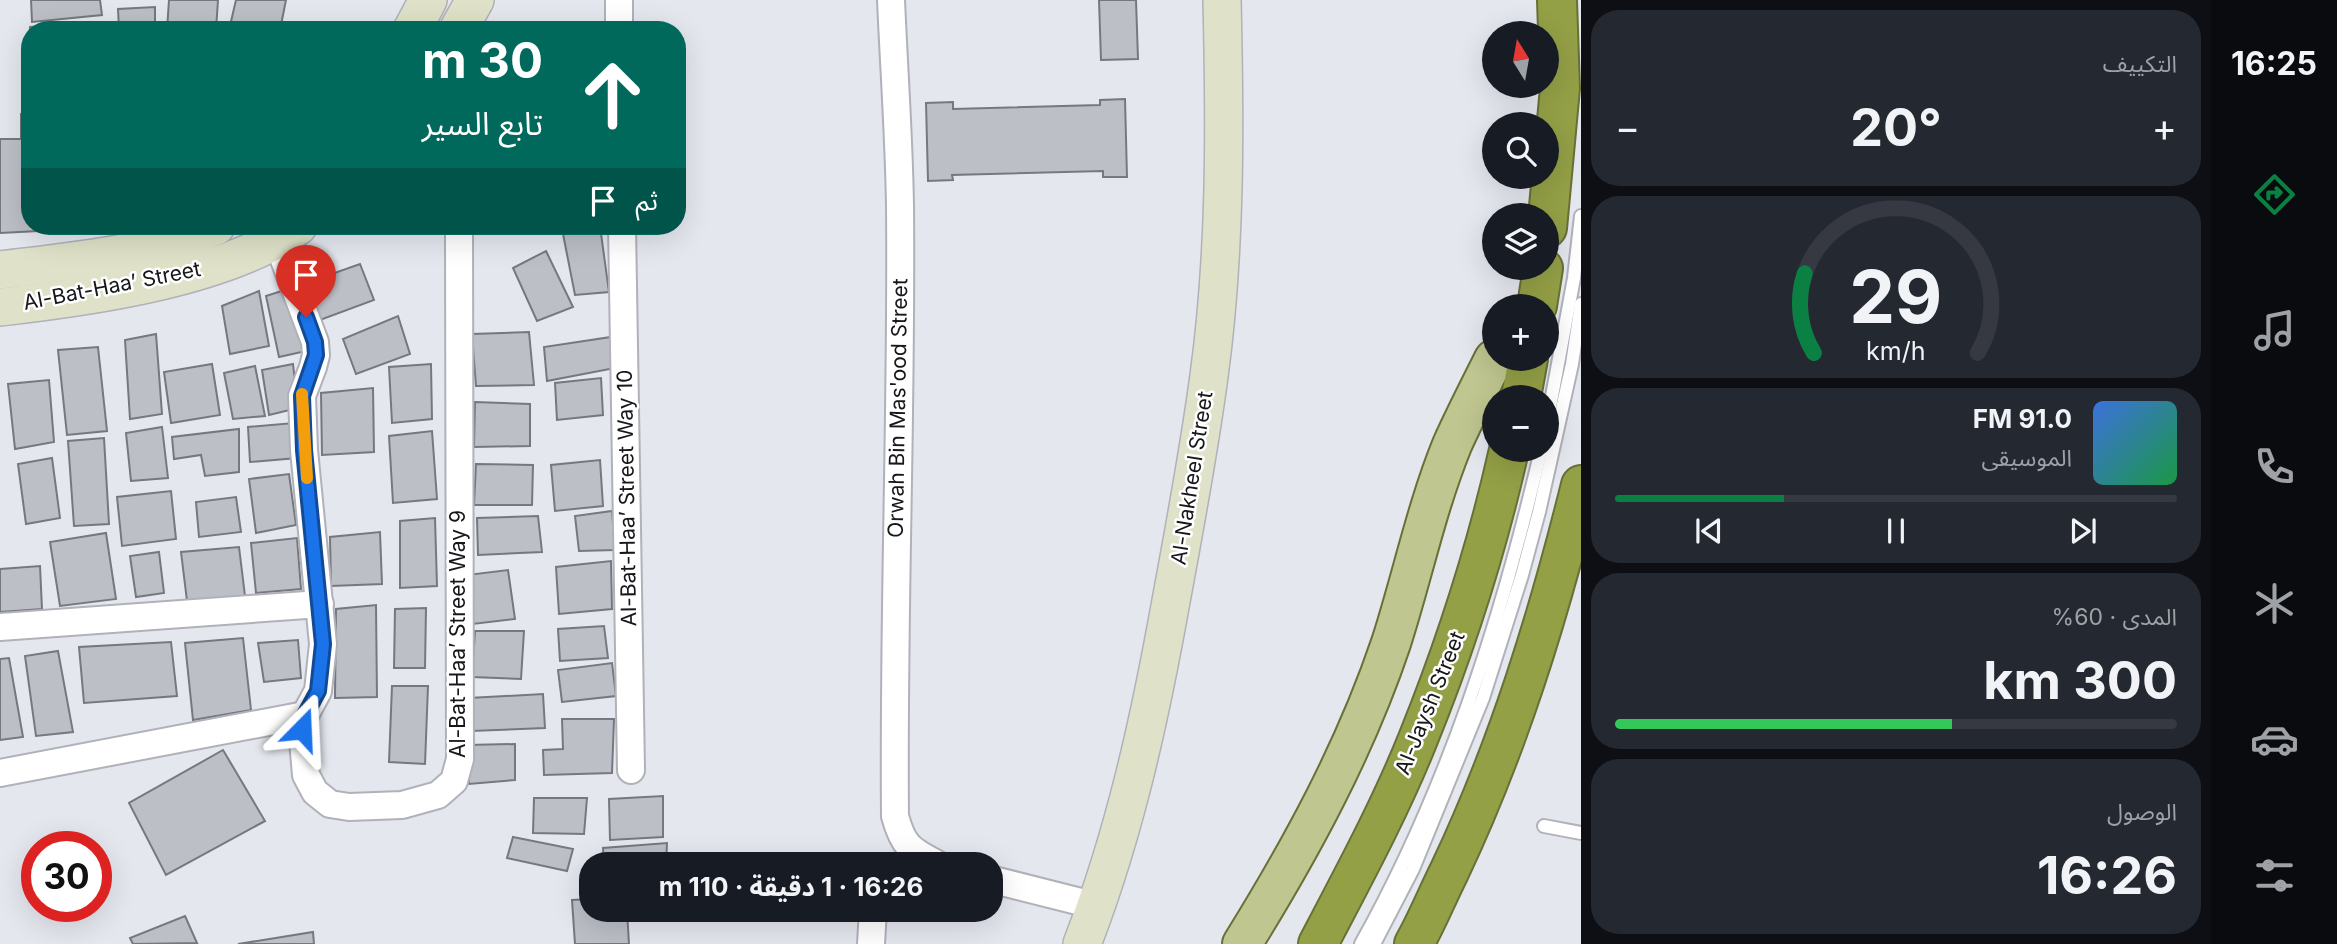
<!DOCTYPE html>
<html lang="ar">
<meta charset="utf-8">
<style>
body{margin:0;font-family:Inter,"Noto Sans Arabic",sans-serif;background:#242831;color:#f1f3f6;direction:rtl;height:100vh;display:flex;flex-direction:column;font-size:26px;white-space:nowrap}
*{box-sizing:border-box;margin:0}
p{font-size:23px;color:#9ea1a6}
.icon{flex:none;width:38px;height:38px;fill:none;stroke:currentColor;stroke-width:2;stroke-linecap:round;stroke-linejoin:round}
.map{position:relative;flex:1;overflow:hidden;direction:ltr}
.details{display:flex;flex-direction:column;gap:10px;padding:10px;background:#0d0f14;width:630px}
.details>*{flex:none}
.guide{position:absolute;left:21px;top:21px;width:665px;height:214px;border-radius:28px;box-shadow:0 7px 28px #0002;direction:rtl;background:#00695c;color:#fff;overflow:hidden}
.needle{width:46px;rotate:349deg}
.fabs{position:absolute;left:1482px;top:21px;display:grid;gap:14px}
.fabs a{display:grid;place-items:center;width:77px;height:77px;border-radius:50%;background:#171b24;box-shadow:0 7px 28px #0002;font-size:35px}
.speed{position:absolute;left:21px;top:831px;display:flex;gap:14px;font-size:35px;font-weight:700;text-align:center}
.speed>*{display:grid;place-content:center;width:91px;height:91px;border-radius:50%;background:#171b24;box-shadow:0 7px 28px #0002;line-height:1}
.speed .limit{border:10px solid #d22;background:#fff;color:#111}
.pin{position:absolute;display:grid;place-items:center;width:60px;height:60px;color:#fff;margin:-72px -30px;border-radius:50% 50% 50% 0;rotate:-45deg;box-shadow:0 0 7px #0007}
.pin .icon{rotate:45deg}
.me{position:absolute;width:77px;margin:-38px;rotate:21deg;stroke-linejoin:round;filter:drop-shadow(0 0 5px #0008)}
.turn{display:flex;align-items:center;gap:24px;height:147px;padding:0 28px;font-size:32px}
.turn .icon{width:91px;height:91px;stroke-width:2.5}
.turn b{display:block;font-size:49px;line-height:60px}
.then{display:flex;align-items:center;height:66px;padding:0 28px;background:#0003;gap:14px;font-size:26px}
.big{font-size:52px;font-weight:700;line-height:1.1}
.details .card{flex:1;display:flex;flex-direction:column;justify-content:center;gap:10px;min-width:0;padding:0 24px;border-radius:28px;background:#242831}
.details .dial{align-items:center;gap:0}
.dial svg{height:182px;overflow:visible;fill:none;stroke:#363941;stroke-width:7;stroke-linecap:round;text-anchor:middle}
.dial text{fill:#f1f3f6;stroke:none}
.song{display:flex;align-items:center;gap:21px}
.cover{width:84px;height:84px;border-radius:10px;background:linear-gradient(135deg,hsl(220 70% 55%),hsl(140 70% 35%))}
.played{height:7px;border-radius:4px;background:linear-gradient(90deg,#0b8043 30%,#363941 30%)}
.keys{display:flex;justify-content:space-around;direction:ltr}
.heat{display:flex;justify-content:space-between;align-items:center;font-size:38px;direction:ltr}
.charge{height:10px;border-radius:5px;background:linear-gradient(90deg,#34c759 60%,#363941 0)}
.trip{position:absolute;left:579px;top:852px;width:424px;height:70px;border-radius:28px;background:#171b24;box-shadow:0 7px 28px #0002;font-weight:700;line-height:70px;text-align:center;direction:rtl}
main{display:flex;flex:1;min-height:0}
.dock{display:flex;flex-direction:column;width:126px;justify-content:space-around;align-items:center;background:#090b0e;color:#9ea1a6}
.dock .icon{width:49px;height:49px}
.dock .selected{color:#0b8043}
.dock b{font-size:32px;color:#f1f3f6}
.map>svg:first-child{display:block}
.building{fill:#bdbfc7;stroke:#77787f;stroke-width:2}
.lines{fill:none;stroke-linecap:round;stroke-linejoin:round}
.lane-casing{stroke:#b0b1b9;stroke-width:16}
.street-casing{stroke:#b0b1b9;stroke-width:30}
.secondary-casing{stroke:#b0b1b9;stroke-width:40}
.primary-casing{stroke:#687037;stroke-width:42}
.highway-casing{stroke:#687037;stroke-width:42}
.lane{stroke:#fff;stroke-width:12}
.street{stroke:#fff;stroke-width:26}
.secondary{stroke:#dfe2c8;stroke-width:37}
.primary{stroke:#bfc690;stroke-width:38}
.highway{stroke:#94a046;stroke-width:38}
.route-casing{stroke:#114b97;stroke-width:18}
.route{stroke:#1a73e8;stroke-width:12}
.slow{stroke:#f59e0b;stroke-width:12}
.labels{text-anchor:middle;stroke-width:5;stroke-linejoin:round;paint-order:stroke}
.street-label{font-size:21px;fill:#16171a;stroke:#fff}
</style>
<main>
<nav class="dock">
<b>16:25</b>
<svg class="icon selected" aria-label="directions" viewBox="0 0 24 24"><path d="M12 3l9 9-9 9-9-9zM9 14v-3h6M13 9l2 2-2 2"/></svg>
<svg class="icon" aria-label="music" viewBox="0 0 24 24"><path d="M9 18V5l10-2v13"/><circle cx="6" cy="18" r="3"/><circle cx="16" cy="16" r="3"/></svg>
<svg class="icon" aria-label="phone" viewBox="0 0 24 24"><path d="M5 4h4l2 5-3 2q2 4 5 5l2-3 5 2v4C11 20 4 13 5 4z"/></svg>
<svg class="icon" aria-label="climate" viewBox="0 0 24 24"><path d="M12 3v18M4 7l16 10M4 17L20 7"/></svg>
<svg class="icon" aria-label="car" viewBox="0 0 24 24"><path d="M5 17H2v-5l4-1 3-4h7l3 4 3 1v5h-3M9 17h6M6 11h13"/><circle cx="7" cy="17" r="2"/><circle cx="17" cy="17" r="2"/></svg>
<svg class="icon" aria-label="filters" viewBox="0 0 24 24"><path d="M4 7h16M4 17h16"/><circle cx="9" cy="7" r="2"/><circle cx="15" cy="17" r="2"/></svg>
</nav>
<section class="details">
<div class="card"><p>التكييف</p>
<div class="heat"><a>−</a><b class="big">20°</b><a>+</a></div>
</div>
<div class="card dial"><svg viewBox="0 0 100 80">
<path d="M14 69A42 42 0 1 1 86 69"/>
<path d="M14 69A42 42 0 0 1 10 34" stroke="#0b8043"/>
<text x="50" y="56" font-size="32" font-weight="700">29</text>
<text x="50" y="72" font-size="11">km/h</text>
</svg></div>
<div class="card">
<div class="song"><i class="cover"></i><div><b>91.0 FM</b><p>الموسيقى</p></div></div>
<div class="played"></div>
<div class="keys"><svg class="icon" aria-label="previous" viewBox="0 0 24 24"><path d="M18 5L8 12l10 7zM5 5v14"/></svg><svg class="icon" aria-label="pause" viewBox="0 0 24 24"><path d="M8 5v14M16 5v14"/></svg><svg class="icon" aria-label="next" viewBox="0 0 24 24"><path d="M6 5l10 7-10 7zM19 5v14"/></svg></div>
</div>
<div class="card"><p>المدى · 60%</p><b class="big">300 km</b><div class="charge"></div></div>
<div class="card"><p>الوصول</p><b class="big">16:26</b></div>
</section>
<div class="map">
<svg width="1581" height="944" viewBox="0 0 1581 944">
<rect width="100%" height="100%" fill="#e5e7ef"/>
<g class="building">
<path d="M31 0H100L102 15 32 22Z"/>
<path d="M169 0H218L216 30H167Z"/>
<path d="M236 0H286L280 30H229Z"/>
<path d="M1099 0H1136L1138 59 1101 60Z"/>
<path d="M155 7V30H119L118 9Z"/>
<path d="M101 23V30H30V27Z"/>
<path d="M1125 99 1127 177H1103V171L952 175 953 180 928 181 926 103 953 102V109L1100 105V100Z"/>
<path d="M30 113V226H58V230L0 233V139H21V114Z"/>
<path d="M595 226H600L609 292 575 295 563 234Z"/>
<path d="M546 251 573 307 537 321 513 268Z"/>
<path d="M360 264 374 300 320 320 306 283Z"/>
<path d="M291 288 306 351 279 357 266 296Z"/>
<path d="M259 291 269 346 230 354 222 306Z"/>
<path d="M398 316 410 354 356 374 343 339Z"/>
<path d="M529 332 534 385 476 386 472 334Z"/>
<path d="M156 334 162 414 130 419 125 340Z"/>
<path d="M611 337 615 368 547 381 544 347Z"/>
<path d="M98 347 107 431 67 435 58 350Z"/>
<path d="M212 364 220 415 171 423 164 372Z"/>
<path d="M293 364 298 408 269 415 262 370Z"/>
<path d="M431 364 432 419 392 423 389 367Z"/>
<path d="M255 366 265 416 233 419 224 373Z"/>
<path d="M601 378 603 415 557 420 555 383Z"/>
<path d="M49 380 54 442 15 449 8 384Z"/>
<path d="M373 388 374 452 322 455 321 393Z"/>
<path d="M475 402 530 404V446L474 447Z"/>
<path d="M294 423 297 458 250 462 248 427Z"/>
<path d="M162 427 168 478 131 481 126 433Z"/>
<path d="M239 429V472L205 476 201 455 174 459 172 437Z"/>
<path d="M432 431 437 499 393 503 389 436Z"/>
<path d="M104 438 109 524 74 526 68 441Z"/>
<path d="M52 458 60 518 26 524 18 464Z"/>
<path d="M600 460 603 506 555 511 551 465Z"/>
<path d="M476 464 533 465 532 505H474Z"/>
<path d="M289 474 296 525 256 533 249 479Z"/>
<path d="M171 491 176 539 122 546 117 497Z"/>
<path d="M236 497 241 532 199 537 196 502Z"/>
<path d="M612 511 615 550 579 551 575 516Z"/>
<path d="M538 516 542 552 478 555 477 518Z"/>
<path d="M435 518 437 586 400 588V521Z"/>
<path d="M380 532 382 584 331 586 330 537Z"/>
<path d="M106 533 116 599 60 606 50 542Z"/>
<path d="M297 538 301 589 256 593 251 543Z"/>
<path d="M239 547 245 596 187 601 181 552Z"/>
<path d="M159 552 164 593 136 597 130 556Z"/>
<path d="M611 561 612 609 559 614 556 567Z"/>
<path d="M40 566 42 609 0 612V569Z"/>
<path d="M508 570 515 619 473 624 467 575Z"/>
<path d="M376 605 377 697 335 698 336 609Z"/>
<path d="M426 608 425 668H394L395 609Z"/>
<path d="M604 626 608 658 560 661 558 629Z"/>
<path d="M475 631H524L521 679 472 677Z"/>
<path d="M243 638 251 710 193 720 185 643Z"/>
<path d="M298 640 301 678 264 682 258 643Z"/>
<path d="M171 642 177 696 84 703 79 647Z"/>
<path d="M58 651 73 732 36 736 25 656Z"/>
<path d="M9 658 23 737 0 740V659Z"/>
<path d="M612 663 616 696 562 702 558 670Z"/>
<path d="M392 686H428L425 764 389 762Z"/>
<path d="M543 694 545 728 471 731 469 698Z"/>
<path d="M562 719H614L612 773 544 775 543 750 563 749Z"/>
<path d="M515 744V780L469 784 467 745Z"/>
<path d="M223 750 265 821 166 875 129 803Z"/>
<path d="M663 796V837L610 840 609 799Z"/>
<path d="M534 798H587L584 834 533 833Z"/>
<path d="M513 837 573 849 567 871 507 858Z"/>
<path d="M667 843 666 864H604L603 848Z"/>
<path d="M592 899V910H627L629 944H575L572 900Z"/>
<path d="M185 916 197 943 133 944 130 938Z"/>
<path d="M313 932 314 944H238Z"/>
</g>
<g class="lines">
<defs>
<g id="lane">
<path d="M1547 423 1574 278 1581 216"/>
<path d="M1544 826 1581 833"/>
<path d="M1361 944C1447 790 1501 621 1541 450"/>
<path d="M1374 944 1413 869 1483 698 1522 575 1539 512 1572 364 1581 304"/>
</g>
<g id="street">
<path d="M619 0V30"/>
<path d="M891 0C894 69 899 138 900 206 902 410 893 613 895 816 903 846 910 850 937 864"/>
<path d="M622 226 631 770"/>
<path d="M277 241 315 342 316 355 313 367 302 396 304 450 323 644 318 691 305 715 302 729 306 775 315 792 330 804 349 807 402 805 438 795 454 781 460 759 459 226"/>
<path d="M0 627 320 604"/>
<path d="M0 773 305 715"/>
<path d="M990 879 1097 906"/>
<path d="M871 944 873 910"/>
</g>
<g id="secondary">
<path d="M412 30 428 0"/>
<path d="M458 30 475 0"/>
<path d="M0 270C73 261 148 255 216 226"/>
<path d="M0 307C89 297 226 278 298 226"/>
<path d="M1082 944C1125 833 1150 718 1171 601 1185 526 1199 451 1209 376 1226 252 1225 125 1222 0"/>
</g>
<path id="primary" d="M1242 944C1301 849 1355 750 1391 643 1412 578 1426 509 1452 445 1465 416 1480 387 1494 359"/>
<g id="highway">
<path d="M1547 228 1560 88 1557 0"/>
<path d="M1537 306 1543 268"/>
<path d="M1521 397 1528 359"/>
<path d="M1318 944C1353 877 1390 809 1418 739 1456 645 1487 548 1509 450"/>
<path d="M1414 944C1427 921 1437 896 1449 872 1508 748 1548 618 1581 485"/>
</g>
</defs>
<use href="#lane" class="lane-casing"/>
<use href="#street" class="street-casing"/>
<use href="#secondary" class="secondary-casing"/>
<use href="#primary" class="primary-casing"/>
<use href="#highway" class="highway-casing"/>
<use href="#lane" class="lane"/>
<use href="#street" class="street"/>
<use href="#secondary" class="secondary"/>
<use href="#primary" class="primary"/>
<use href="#highway" class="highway"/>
</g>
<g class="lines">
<defs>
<path id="route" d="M302 729 305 715 318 691 323 644 304 450 302 396 316 355 315 342 306 317"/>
</defs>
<use href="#route" class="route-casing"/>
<use href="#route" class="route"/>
<path class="slow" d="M302 394 307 478"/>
</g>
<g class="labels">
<g class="street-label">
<text transform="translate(112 286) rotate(-11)" y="7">Al-Bat-Haa’ Street</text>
<text transform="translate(898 408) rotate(-89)" y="7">Orwah Bin Mas'ood Street</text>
<text transform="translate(1192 478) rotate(-81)" y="7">Al-Nakheel Street</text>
<text transform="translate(627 498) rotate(-91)" y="7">Al-Bat-Haa’ Street Way 10</text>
<text transform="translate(458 634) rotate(-90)" y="7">Al-Bat-Haa’ Street Way 9</text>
<text transform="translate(1430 703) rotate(-68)" y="7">Al-Jaysh Street</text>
</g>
</g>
</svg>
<div class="fabs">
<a><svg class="needle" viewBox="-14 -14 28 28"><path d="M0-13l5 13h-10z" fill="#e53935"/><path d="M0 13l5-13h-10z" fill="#9ea1a6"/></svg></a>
<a><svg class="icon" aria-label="search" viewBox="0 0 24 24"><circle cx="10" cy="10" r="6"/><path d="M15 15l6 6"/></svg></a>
<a><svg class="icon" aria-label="layers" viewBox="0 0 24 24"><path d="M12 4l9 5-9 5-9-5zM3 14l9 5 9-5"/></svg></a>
<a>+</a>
<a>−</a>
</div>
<div class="speed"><div class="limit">30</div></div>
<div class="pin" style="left:306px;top:317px;background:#d93025"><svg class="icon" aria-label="arrive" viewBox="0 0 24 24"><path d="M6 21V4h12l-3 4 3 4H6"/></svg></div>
<svg class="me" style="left:302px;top:729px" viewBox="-20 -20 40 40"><path d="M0-17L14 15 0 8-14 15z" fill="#1a73e8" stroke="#fff" stroke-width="4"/></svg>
<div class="trip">16:26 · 1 دقيقة · 110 m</div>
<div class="guide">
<div class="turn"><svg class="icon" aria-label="ahead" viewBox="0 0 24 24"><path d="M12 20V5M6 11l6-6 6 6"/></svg><div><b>30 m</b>تابع السير</div></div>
<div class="then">ثم<svg class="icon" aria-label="arrive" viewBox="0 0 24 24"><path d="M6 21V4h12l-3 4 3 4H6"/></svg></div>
</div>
</div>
</main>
